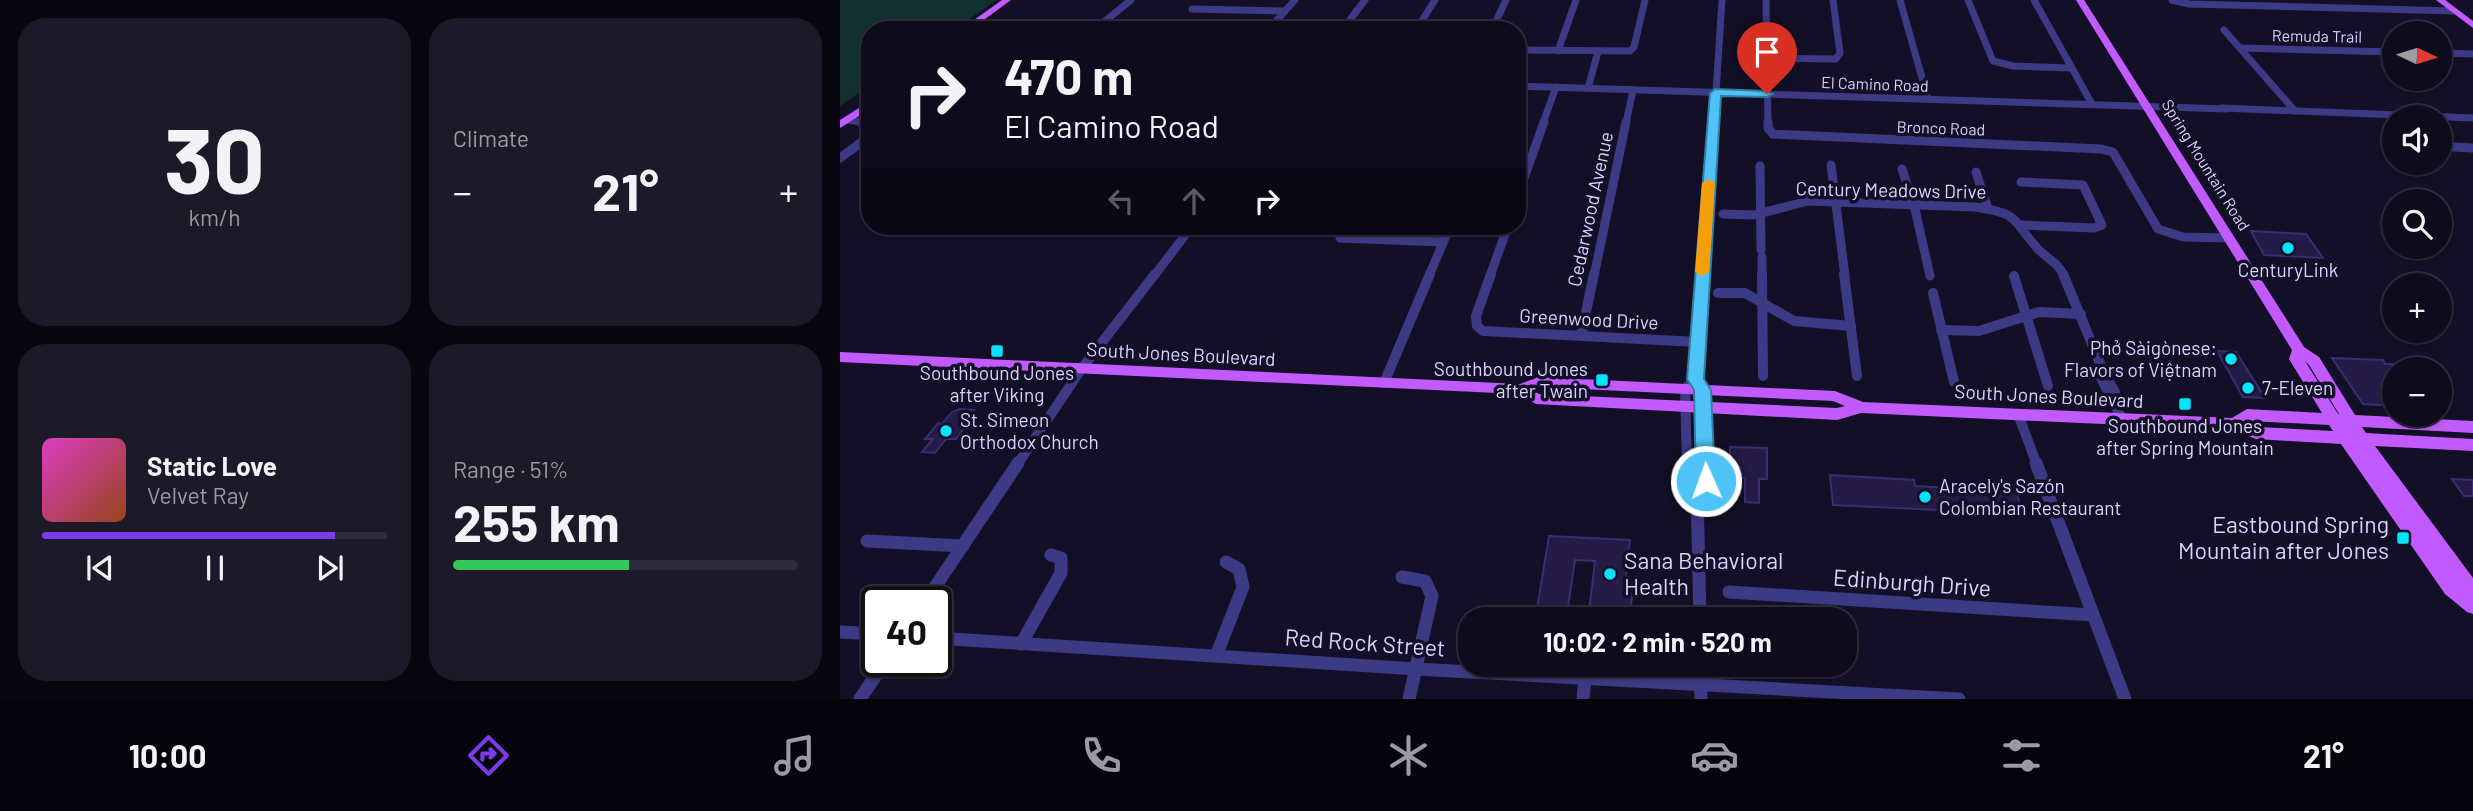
<!DOCTYPE html>
<meta charset="utf-8">
<style>
body{margin:0;font-family:Barlow,sans-serif;background:#1c1929;color:#f1f3f6;height:100vh;display:flex;flex-direction:column;font-size:26px;white-space:nowrap}
*{box-sizing:border-box;margin:0}
p{font-size:23px;color:#9b9ba3}
.icon{flex:none;width:38px;height:38px;fill:none;stroke:currentColor;stroke-width:2;stroke-linecap:round;stroke-linejoin:round}
.map{position:relative;flex:1;overflow:hidden}
.side{display:flex;flex-direction:column;gap:18px;padding:18px;background:#08060f;width:840px}
.side>*{flex:none}
.banner{position:absolute;left:21px;top:21px;width:665px;height:214px;border-radius:28px;box-shadow:0 2px 5px #0004,0 0 0 2px #2e2b3b;background:#0e0b1c;color:#f1f3f6;overflow:hidden}
.needle{width:46px;rotate:94deg}
.controls{position:absolute;left:1542px;top:21px;display:grid;gap:14px}
.controls a{display:grid;place-items:center;width:70px;height:70px;border-radius:50%;background:#0e0b1c;box-shadow:0 2px 5px #0004,0 0 0 2px #2e2b3b;font-size:35px}
.speed{position:absolute;left:21px;top:586px;display:flex;gap:14px;font-size:35px;font-weight:700;text-align:center}
.speed>*{display:grid;place-content:center;width:91px;height:91px;border-radius:50%;background:#0e0b1c;box-shadow:0 2px 5px #0004,0 0 0 2px #2e2b3b;line-height:1}
.speed .limit{border:4px solid #111;border-radius:10px;background:#fff;color:#111}
.pin{position:absolute;display:grid;place-items:center;width:60px;height:60px;color:#fff;margin:-72px -30px;border-radius:50% 50% 50% 0;rotate:-45deg;box-shadow:0 0 7px #0007}
.pin .icon{rotate:45deg}
.me{position:absolute;width:77px;margin:-38px;rotate:358deg;stroke-linejoin:round;filter:drop-shadow(0 0 5px #0008)}
.turn{display:flex;align-items:center;gap:24px;height:147px;padding:0 28px;font-size:32px}
.turn .icon{width:91px;height:91px;stroke-width:2.5}
.turn b{display:block;font-size:49px;line-height:60px}
.lanes{display:flex;align-items:center;height:66px;padding:0 28px;background:#0003;justify-content:center;gap:35px;direction:ltr}
.lanes .off{opacity:.35}
.big{font-size:52px;font-weight:700;line-height:1.1}
.side .card{flex:1;display:flex;flex-direction:column;justify-content:center;gap:10px;min-width:0;padding:0 24px;border-radius:28px;background:#1c1929}
.side .dial{align-items:center;gap:0}
.dial b{font-size:91px;line-height:1}
.song{display:flex;align-items:center;gap:21px}
.cover{width:84px;height:84px;border-radius:10px;background:linear-gradient(135deg,hsl(310 70% 55%),hsl(20 70% 35%))}
.played{height:7px;border-radius:4px;background:linear-gradient(90deg,#7c3aed 85%,#2e2b3b 85%)}
.keys{display:flex;justify-content:space-around;direction:ltr}
.heat{display:flex;justify-content:space-between;align-items:center;font-size:38px;direction:ltr}
.charge{height:10px;border-radius:5px;background:linear-gradient(90deg,#34c759 51%,#2e2b3b 0)}
.side .tiles{flex:1;display:grid;gap:18px;grid-template-columns:repeat(2,1fr)}
.trip{position:absolute;left:618px;top:607px;width:399px;height:70px;border-radius:28px;background:#0e0b1c;box-shadow:0 2px 5px #0004,0 0 0 2px #2e2b3b;font-weight:700;line-height:70px;text-align:center}
.menu{display:flex;height:112px;justify-content:space-around;align-items:center;background:#06040b;color:#9b9ba3}
.menu .icon{width:49px;height:49px}
.menu .on{color:#7c3aed}
.menu b{font-size:32px;color:#f1f3f6}
main{display:flex;flex:1;min-height:0}
.map>svg:first-child{display:block}
.green{fill:#12302f}
.building{fill:#241b47;stroke:#3b2d73;stroke-width:2}
.lines{fill:none;stroke-linecap:round;stroke-linejoin:round}
.minor-far3{stroke:#3d3a85;stroke-width:7}
.minor-far2{stroke:#3d3a85;stroke-width:9}
.minor-far1{stroke:#3d3a85;stroke-width:10}
.minor{stroke:#3d3a85;stroke-width:13}
.major{fill:#c25bff;fill-rule:evenodd}
.route{fill:#4fc3f7;stroke:#337fa1;stroke-width:2}
.slow{fill:#f59e0b}
.poi-dot{fill:#00e5ff;stroke:#130f26;stroke-width:2.5}
.labels{text-anchor:middle;stroke-width:7;stroke-linejoin:round;paint-order:stroke}
.far-street-label{font-size:16px;fill:#d9d4ff;stroke:#130f26}
.street-label{font-size:19px;fill:#d9d4ff;stroke:#130f26}
.poi-label{font-size:19px;fill:#d9d4ff;stroke:#130f26}
.near-poi-label{font-size:23px;fill:#d9d4ff;stroke:#130f26;text-anchor:end}
.near-street-label{font-size:23px;fill:#d9d4ff;stroke:#130f26}
</style>
<main>
<section class="side">
<div class="tiles">
<div class="card dial"><b>30</b><p>km/h</p></div>
<div class="card"><p>Climate</p>
<div class="heat"><a>−</a><b class="big">21°</b><a>+</a></div>
</div>
<div class="card">
<div class="song"><i class="cover"></i><div><b>Static Love</b><p>Velvet Ray</p></div></div>
<div class="played"></div>
<div class="keys"><svg class="icon" aria-label="previous" viewBox="0 0 24 24"><path d="M18 5L8 12l10 7zM5 5v14"/></svg><svg class="icon" aria-label="pause" viewBox="0 0 24 24"><path d="M8 5v14M16 5v14"/></svg><svg class="icon" aria-label="next" viewBox="0 0 24 24"><path d="M6 5l10 7-10 7zM19 5v14"/></svg></div>
</div>
<div class="card"><p>Range · 51%</p><b class="big">255 km</b><div class="charge"></div></div>
</div>
</section>
<div class="map">
<svg width="1633" height="699" viewBox="0 0 1633 699">
<rect width="100%" height="100%" fill="#130f26"/>
<path class="green" d="M0 0H157L113 30H30V86L0 106Z"/>
<g class="building">
<path d="M1411 231 1466 234 1483 258 1424 255Z"/>
<path d="M1377 351 1396 352 1425 398 1403 397Z"/>
<path d="M1492 358 1543 360 1545 364H1554V406L1523 404Z"/>
<path d="M120 409 134 410 123 424H127L116 439H106L95 453 82 452 93 439H85L98 423 102 424 112 412Z"/>
<path d="M890 447 927 448V479H919V503L905 502V478L890 477Z"/>
<path d="M990 475 1074 480 1075 486 1112 488 1111 485 1126 486 1125 482 1174 485 1183 514 993 505Z"/>
<path d="M1612 479 1633 480V496H1624Z"/>
<path d="M709 536 790 540 785 586H788L787 593 792 594 790 620H748L755 561 735 560 726 620H695Z"/>
</g>
<g class="lines">
<g class="minor-far3">
<path d="M926 0 928 123"/>
<path d="M1060 0 1088 99"/>
<path d="M1128 0 1153 61 1173 66 1231 68"/>
<path d="M1194 0 1252 104"/>
<path d="M1332 0 1349 4 1614 11"/>
<path d="M352 9 445 11"/>
<path d="M254 30 291 0"/>
<path d="M428 30 455 0"/>
<path d="M502 30 525 0"/>
<path d="M576 30 595 0"/>
<path d="M652 30 666 0"/>
<path d="M1384 30 1455 111"/>
<path d="M1400 48 1554 52"/>
<path d="M677 50 790 51 794 47 805 0"/>
<path d="M718 51 736 0"/>
<path d="M1600 53 1633 54"/>
<path d="M927 58 996 59 1000 53 993 0"/>
<path d="M677 86 1387 109"/>
<path d="M748 88 758 52"/>
<path d="M1381 108 1633 118"/>
<path d="M7 120 30 123"/>
<path d="M703 123 716 87"/>
<path d="M786 123 793 90"/>
<path d="M874 123 882 0"/>
</g>
<g class="minor-far2">
<path d="M20 122 30 123"/>
<path d="M928 122V128L933 134 1261 149 1273 152 1318 229 1343 237 1389 238"/>
<path d="M1613 147 1633 148"/>
<path d="M0 158 30 136"/>
<path d="M991 165 1005 276"/>
<path d="M920 166 921 250"/>
<path d="M1062 169 1075 209 1090 276"/>
<path d="M1136 172 1148 209"/>
<path d="M1181 182 1243 185 1262 225 1254 228 1181 225"/>
<path d="M677 198 704 122"/>
<path d="M883 214 914 215 968 201 1135 207C1180 214 1170 217 1197 248 1207 259 1218 262 1224 276"/>
<path d="M500 238 603 242"/>
<path d="M922 257V276"/>
<path d="M314 276 352 226"/>
<path d="M589 276 610 226"/>
<path d="M650 276 668 226"/>
<path d="M754 276 786 122"/>
<path d="M863 276 874 122"/>
</g>
<g class="minor-far1">
<path d="M651 274 636 316 637 326 643 331 858 342"/>
<path d="M863 274 856 379 862 390 865 465"/>
<path d="M922 274 923 376"/>
<path d="M1004 274 1017 376"/>
<path d="M1223 274 1264 373 1275 392 1273 397"/>
<path d="M1174 276 1208 386"/>
<path d="M878 293H905L954 321 1011 326"/>
<path d="M1093 293 1114 382"/>
<path d="M1101 330 1139 331 1199 312 1241 314"/>
<path d="M741 336 754 274"/>
<path d="M1264 373 1261 378 1282 419"/>
<path d="M544 383 590 274"/>
<path d="M1178 414 1197 465"/>
<path d="M177 465 242 368 315 274"/>
<path d="M847 465 845 389 851 383"/>
</g>
<g class="minor">
<path d="M847 463V481L857 493 860 620"/>
<path d="M1196 463 1285 699"/>
<path d="M857 493 866 481 865 463"/>
<path d="M27 541 123 546"/>
<path d="M562 577 585 581 592 596 569 699"/>
<path d="M889 592 1253 615"/>
<path d="M85 602 178 463"/>
<path d="M0 632 37 634"/>
<path d="M96 638 576 669 1119 699"/>
<path d="M181 644 221 573V558L211 555"/>
<path d="M376 656 403 587 399 569 386 562"/>
<path d="M860 665 861 699"/>
<path d="M20 699 45 662"/>
<path d="M743 699 745 678"/>
</g>
<g class="major">
<path d="M162 0H171L130 30H120Z"/>
<path d="M1236 0H1244L1464 347 1479 357 1515 415 1633 421V433L1522 427 1526 433 1633 439V451L1535 446 1633 578V614L1627 612 1605 594 1501 444 1416 439 1393 430 1021 413 997 420 696 404 678 394 0 362V352L680 384 698 377 995 391 1023 402 1392 418 1407 409 1482 413 1449 359 1452 350ZM1465 361 1469 365 1499 414H1498ZM699 387 993 401 1005 406 997 408 699 394 693 390ZM1410 421 1489 425 1493 431 1418 427 1407 423Z"/>
<path d="M1596 0H1605L1633 21V28Z"/>
<path d="M30 101V109L0 128V120Z"/>
</g>
</g>
<path class="route" d="M875 89 927 91 933 94 927 97 881 96 864 379 871 390 875 481 872 487 866 489 859 487 856 481 854 390 847 379 870 93Z"/>
<path class="slow" d="M869 179 875 183 869 272 862 276 855 272 862 183Z"/>
<g class="poi-dot">
<circle cx="1448" cy="248" r="7"/>
<rect x="150" y="344" width="14" height="14" rx="3.5"/>
<circle cx="1391" cy="359" r="7"/>
<rect x="755" y="373" width="14" height="14" rx="3.5"/>
<circle cx="1408" cy="388" r="7"/>
<rect x="1338" y="397" width="14" height="14" rx="3.5"/>
<circle cx="106" cy="431" r="7"/>
<circle cx="1085" cy="497" r="7"/>
<rect x="1556" y="531" width="14" height="14" rx="3.5"/>
<circle cx="770" cy="574" r="7"/>
</g>
<g class="labels">
<g class="far-street-label">
<text transform="translate(1477 36) rotate(1)" y="6">Remuda Trail</text>
<text transform="translate(1035 84) rotate(2)" y="6">El Camino Road</text>
<text transform="translate(1101 128) rotate(2)" y="6">Bronco Road</text>
<text transform="translate(1366 165) rotate(58)" y="6">Spring Mountain Road</text>
</g>
<g class="street-label">
<text transform="translate(1051 190) rotate(1)" y="7">Century Meadows Drive</text>
<text transform="translate(750 209) rotate(-78)" y="7">Cedarwood Avenue</text>
<text transform="translate(749 319) rotate(3)" y="7">Greenwood Drive</text>
<text transform="translate(341 354) rotate(3)" y="7">South Jones Boulevard</text>
<text transform="translate(1209 396) rotate(3)" y="7">South Jones Boulevard</text>
</g>
<g class="poi-label">
<text x="1448" y="277">CenturyLink</text>
<text x="1377" y="355" text-anchor="end">Phở Sàigònese:<tspan x="1377" dy="22">Flavors of Việtnam</tspan></text>
<text x="748" y="376" text-anchor="end">Southbound Jones<tspan x="748" dy="22">after Twain</tspan></text>
<text x="157" y="380">Southbound Jones<tspan x="157" dy="22">after Viking</tspan></text>
<text x="1422" y="395" text-anchor="start">7-Eleven</text>
<text x="120" y="427" text-anchor="start">St. Simeon<tspan x="120" dy="22">Orthodox Church</tspan></text>
<text x="1345" y="433">Southbound Jones<tspan x="1345" dy="22">after Spring Mountain</tspan></text>
<text x="1099" y="493" text-anchor="start">Aracely's Sazón<tspan x="1099" dy="22">Colombian Restaurant</tspan></text>
</g>
<g class="near-poi-label">
<text x="1549" y="533">Eastbound Spring<tspan x="1549" dy="26">Mountain after Jones</tspan></text>
<text x="784" y="569" text-anchor="start">Sana Behavioral<tspan x="784" dy="26">Health</tspan></text>
</g>
<g class="near-street-label">
<text transform="translate(1072 583) rotate(4)" y="8">Edinburgh Drive</text>
<text transform="translate(525 643) rotate(4)" y="8">Red Rock Street</text>
</g>
</g>
</svg>
<div class="controls">
<a><svg class="needle" viewBox="-14 -14 28 28"><path d="M0-13l5 13h-10z" fill="#e53935"/><path d="M0 13l5-13h-10z" fill="#9b9ba3"/></svg></a>
<a><svg class="icon" aria-label="sound" viewBox="0 0 24 24"><path d="M4 9h4l5-4v14l-5-4H4zM17 9q2 3 0 6"/></svg></a>
<a><svg class="icon" aria-label="search" viewBox="0 0 24 24"><circle cx="10" cy="10" r="6"/><path d="M15 15l6 6"/></svg></a>
<a>+</a>
<a>−</a>
</div>
<div class="speed"><div class="limit">40</div></div>
<div class="pin" style="left:927px;top:94px;background:#d93025"><svg class="icon" aria-label="arrive" viewBox="0 0 24 24"><path d="M6 21V4h12l-3 4 3 4H6"/></svg></div>
<svg class="me" style="left:866px;top:481px" viewBox="-20 -20 40 40"><circle r="17" fill="#4fc3f7" stroke="#fff" stroke-width="3"/><path d="M0-11L8 9 0 5-8 9z" fill="#fff"/></svg>
<div class="trip">10:02 · 2 min · 520 m</div>
<div class="banner">
<div class="turn"><svg class="icon" aria-label="right" viewBox="0 0 24 24"><path d="M7 20v-9h11M14 6l5 5-5 5"/></svg><div><b>470 m</b>El Camino Road</div></div>
<div class="lanes"><svg class="icon off" aria-label="left" viewBox="0 0 24 24"><path d="M17 20v-9H6M10 6l-5 5 5 5"/></svg><svg class="icon off" aria-label="ahead" viewBox="0 0 24 24"><path d="M12 20V5M6 11l6-6 6 6"/></svg><svg class="icon" aria-label="right" viewBox="0 0 24 24"><path d="M7 20v-9h11M14 6l5 5-5 5"/></svg></div>
</div>
</div>
</main>
<nav class="menu">
<b>10:00</b>
<svg class="icon on" aria-label="directions" viewBox="0 0 24 24"><path d="M12 3l9 9-9 9-9-9zM9 14v-3h6M13 9l2 2-2 2"/></svg>
<svg class="icon" aria-label="music" viewBox="0 0 24 24"><path d="M9 18V5l10-2v13"/><circle cx="6" cy="18" r="3"/><circle cx="16" cy="16" r="3"/></svg>
<svg class="icon" aria-label="phone" viewBox="0 0 24 24"><path d="M5 4h4l2 5-3 2q2 4 5 5l2-3 5 2v4C11 20 4 13 5 4z"/></svg>
<svg class="icon" aria-label="climate" viewBox="0 0 24 24"><path d="M12 3v18M4 7l16 10M4 17L20 7"/></svg>
<svg class="icon" aria-label="car" viewBox="0 0 24 24"><path d="M5 17H2v-5l4-1 3-4h7l3 4 3 1v5h-3M9 17h6M6 11h13"/><circle cx="7" cy="17" r="2"/><circle cx="17" cy="17" r="2"/></svg>
<svg class="icon" aria-label="filters" viewBox="0 0 24 24"><path d="M4 7h16M4 17h16"/><circle cx="9" cy="7" r="2"/><circle cx="15" cy="17" r="2"/></svg>
<b>21°</b>
</nav>
